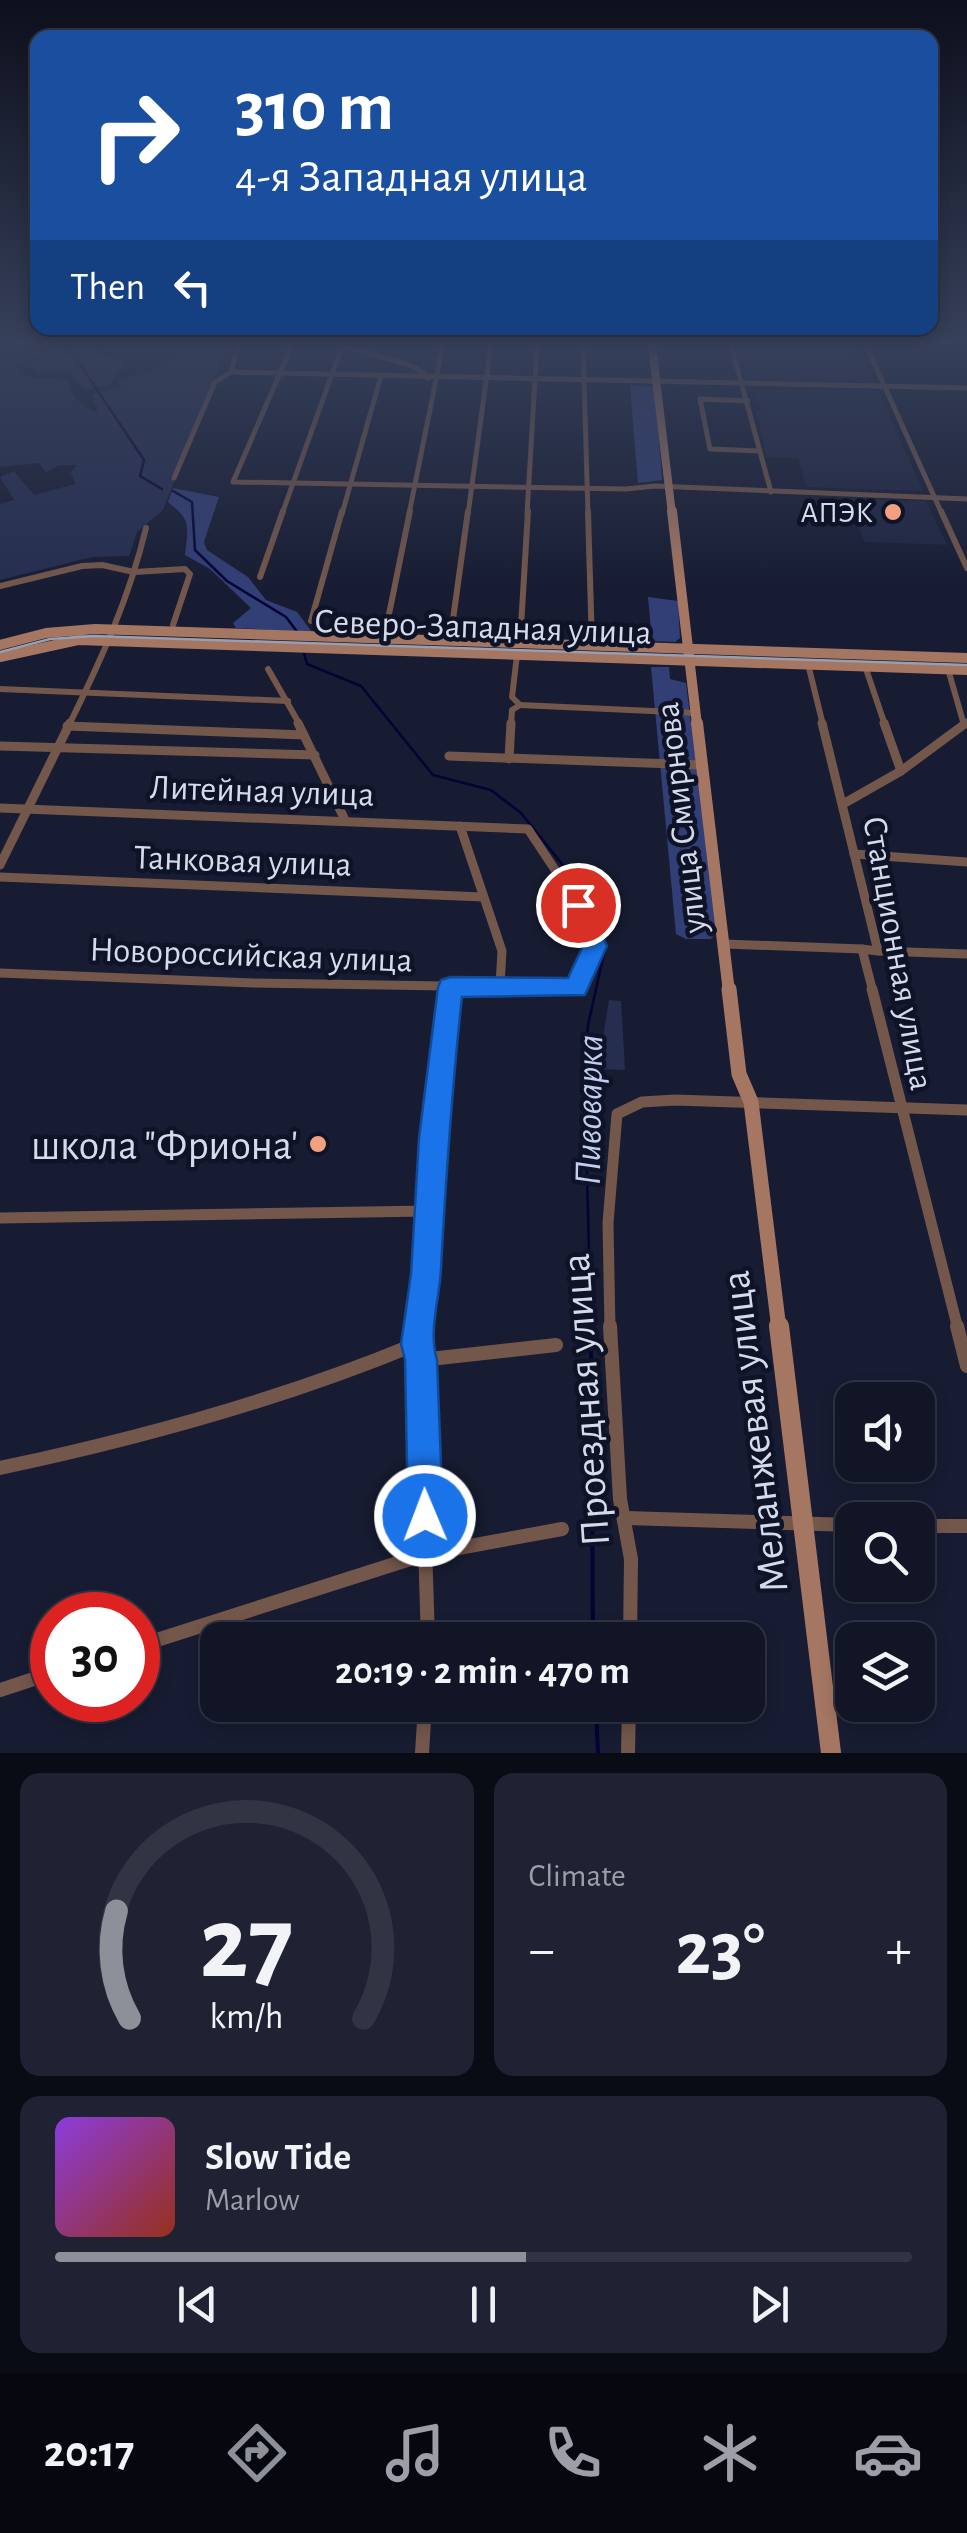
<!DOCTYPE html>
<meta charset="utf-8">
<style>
body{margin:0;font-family:"Alegreya Sans",sans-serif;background:#1e2232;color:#f1f3f6;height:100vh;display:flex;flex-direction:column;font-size:38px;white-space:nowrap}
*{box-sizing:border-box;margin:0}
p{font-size:32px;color:#9c9fa7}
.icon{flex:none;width:55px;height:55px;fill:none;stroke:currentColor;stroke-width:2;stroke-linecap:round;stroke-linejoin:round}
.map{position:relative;height:1753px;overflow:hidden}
.details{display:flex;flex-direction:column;gap:20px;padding:20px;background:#090c15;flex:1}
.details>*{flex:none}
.guide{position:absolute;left:30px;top:30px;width:908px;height:305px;border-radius:20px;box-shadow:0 5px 15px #0003,0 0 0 2px #303443;background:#1a4fa0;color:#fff;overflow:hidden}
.tools{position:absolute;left:835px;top:1382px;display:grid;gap:20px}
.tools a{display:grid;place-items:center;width:100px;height:100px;border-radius:20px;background:#111526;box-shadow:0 5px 15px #0003,0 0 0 2px #303443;font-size:50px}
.speed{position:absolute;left:30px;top:1592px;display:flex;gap:20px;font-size:50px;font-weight:700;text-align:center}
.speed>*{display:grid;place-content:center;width:130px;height:130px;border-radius:50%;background:#111526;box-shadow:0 5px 15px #0003,0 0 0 2px #303443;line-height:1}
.speed .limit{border:15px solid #d22;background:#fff;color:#111}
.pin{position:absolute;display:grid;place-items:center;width:85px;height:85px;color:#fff;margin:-42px;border:5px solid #fff;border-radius:50%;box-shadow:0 2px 10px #0007}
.me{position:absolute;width:110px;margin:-55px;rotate:359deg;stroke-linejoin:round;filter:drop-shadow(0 0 8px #0008)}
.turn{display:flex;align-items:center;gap:35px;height:210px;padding:0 40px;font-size:45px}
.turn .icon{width:130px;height:130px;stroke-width:2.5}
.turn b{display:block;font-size:70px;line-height:85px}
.then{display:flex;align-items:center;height:95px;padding:0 40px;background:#0003;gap:20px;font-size:38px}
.big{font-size:75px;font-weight:700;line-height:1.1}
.details .card{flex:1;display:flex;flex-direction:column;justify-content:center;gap:15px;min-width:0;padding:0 35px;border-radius:20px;background:#1e2232}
.details .dial{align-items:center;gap:0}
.dial svg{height:260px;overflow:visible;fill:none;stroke:#303443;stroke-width:7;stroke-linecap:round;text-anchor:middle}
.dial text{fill:#f1f3f6;stroke:none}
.song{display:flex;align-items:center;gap:30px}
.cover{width:120px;height:120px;border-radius:15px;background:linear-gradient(135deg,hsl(270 70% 55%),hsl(10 70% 35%))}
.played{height:10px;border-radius:5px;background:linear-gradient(90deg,#8c9099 55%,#303443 55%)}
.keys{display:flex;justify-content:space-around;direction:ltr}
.heat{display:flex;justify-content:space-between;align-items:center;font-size:55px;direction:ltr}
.details .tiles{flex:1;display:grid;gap:20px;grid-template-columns:1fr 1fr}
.card:last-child{grid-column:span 2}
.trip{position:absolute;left:200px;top:1622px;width:565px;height:100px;border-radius:20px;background:#111526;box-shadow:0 5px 15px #0003,0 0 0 2px #303443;font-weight:700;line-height:100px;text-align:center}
.menu{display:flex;height:160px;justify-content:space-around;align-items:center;background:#07080f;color:#9c9fa7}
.menu .icon{width:70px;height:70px}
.menu .selected{color:#8c9099}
.menu b{font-size:45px;color:#f1f3f6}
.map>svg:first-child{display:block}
.built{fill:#1f2540}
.green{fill:#262e50}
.forest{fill:#323e76}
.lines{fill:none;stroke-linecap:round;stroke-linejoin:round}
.stream-far1{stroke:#050234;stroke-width:2.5}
.stream{stroke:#050234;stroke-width:4}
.street-far4{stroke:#74574b;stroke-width:5}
.street-far3{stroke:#74574b;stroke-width:6}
.street-far2{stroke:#74574b;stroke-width:9}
.street-far1{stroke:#74574b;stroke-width:11}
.street{stroke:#74574b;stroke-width:14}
.secondary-far4{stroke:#a57763;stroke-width:8}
.secondary-far3{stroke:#a57763;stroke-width:10}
.secondary-far2{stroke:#a57763;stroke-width:12}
.secondary-far1{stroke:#a57763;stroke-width:15}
.secondary{stroke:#a57763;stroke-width:20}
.tram{stroke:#999eb0;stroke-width:2.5}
.route{fill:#1a73e8;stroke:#114b97;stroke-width:2.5}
.poi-dot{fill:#f2a17e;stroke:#0e1328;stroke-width:4}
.labels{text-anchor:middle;stroke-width:9;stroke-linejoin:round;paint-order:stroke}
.far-poi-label{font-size:30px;fill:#d6dbea;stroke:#0e1328;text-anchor:end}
.street-label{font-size:35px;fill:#d6dbea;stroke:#0e1328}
.water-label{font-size:38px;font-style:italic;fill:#c3cdf0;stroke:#0e1328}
.near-poi-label{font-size:42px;fill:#d6dbea;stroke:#0e1328;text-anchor:end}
.near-street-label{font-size:42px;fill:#d6dbea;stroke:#0e1328}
</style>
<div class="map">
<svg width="967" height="1753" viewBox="0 0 967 1753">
<rect width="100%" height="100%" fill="#171c32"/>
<g class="built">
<path d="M736 345H850L854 356H863L875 382 745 380Z"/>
<path d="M754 390H878L923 491 806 487 798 458 766 457 756 411 761 410Z"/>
<path d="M850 499 926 501 947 545 864 542Z"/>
</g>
<g class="green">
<path d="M0 345 39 349 43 355 14 365 27 377 68 379C73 399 80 405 98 413L92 394 122 386 116 380 153 372 178 358 151 348 110 352 107 345H228L163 510 137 532 129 556 92 557 0 580V504L14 500 0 477 14 471 34 495 75 484 71 473 76 465H59L46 472 39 463 0 467Z"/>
<path d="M45 345H76L126 364 108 386 83 390 69 371 41 373 28 364 50 356Z"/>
<path d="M609 1000 621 1001 625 1070 598 1069Z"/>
</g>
<g class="forest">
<path d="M630 385 655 387 662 480 638 483Z"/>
<path d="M173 488 219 497 204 542 207 550 248 577 266 600 297 612 312 632 236 628 233 623 251 608 210 569 185 555C188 525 192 521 168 502Z"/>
<path d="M648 597 678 601 680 638 675 642 652 641Z"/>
<path d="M651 667H669L670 679 686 683 717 932 711 939H686L676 934Z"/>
</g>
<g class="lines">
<g class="stream-far1">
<path d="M61 345 77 360 144 460 140 476 162 489"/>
<path d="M173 491 192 502 195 550 227 581 286 617 298 633"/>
<path d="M303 650 307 664 361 686 433 775 491 790 521 813 570 874 605 949 588 1025 585 1098 591 1329"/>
</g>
<g class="stream">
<path d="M591 1326 593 1640"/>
<path d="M596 1705 598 1753"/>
</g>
<g class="street-far4">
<path d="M292 345 233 482 626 489 655 486 967 499"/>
<path d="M341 345 415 367 428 378"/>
<path d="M583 345 588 514"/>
<path d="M731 345 771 492"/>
<path d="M866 345 942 514"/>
<path d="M231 372 967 388"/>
<path d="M748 401 700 399 710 449 760 451"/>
<path d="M174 478 215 382 231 372 238 345"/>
<path d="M282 514 342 346"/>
<path d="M342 514 381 376"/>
<path d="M409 514 443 345"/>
<path d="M468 514 491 345"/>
<path d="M527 514 537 345"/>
</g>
<g class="street-far3">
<path d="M588 511 592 646"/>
<path d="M941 511 967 568"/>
<path d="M260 577 283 511"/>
<path d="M0 586 82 566 102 565 134 572 185 569 190 574 173 625"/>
<path d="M311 621 342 511"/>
<path d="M387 624 410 511"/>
<path d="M450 641 468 511"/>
<path d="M520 643 528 511"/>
<path d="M808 664 823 725"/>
<path d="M865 666 885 725"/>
<path d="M268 669 300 725"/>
<path d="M948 669 964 725"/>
<path d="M0 689 288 701"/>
<path d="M520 705 696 713"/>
<path d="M69 725C101 660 129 599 146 528"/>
<path d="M511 725 512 710 520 705 512 697 517 655"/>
</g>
<g class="street-far2">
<path d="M298 723 345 820"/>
<path d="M822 723 878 951 862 949 873 992"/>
<path d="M884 723 901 771"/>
<path d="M67 726 304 735"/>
<path d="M0 746 315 755"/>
<path d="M449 756 702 765"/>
<path d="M509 759 511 723"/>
<path d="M843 804 901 771 966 723"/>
<path d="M0 808 528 829 571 894 595 946 576 988 253 983 0 973"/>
<path d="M460 826 502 951 500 985"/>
<path d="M854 854 967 862"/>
<path d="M0 865 70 723"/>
<path d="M0 877 483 897"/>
<path d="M725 944 862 949"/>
<path d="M878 951 967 954"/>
<path d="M449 992 450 987"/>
</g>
<g class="street-far1">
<path d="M872 989 958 1329"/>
<path d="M0 1218 429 1211"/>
<path d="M418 1329 450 989"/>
<path d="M610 1329 608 1223 617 1114 642 1102 675 1100 967 1110"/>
</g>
<g class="street">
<path d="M418 1326 428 1640"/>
<path d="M610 1326 620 1499 631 1559 630 1640"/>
<path d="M957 1326 967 1366"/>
<path d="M421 1360 556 1345"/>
<path d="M0 1468C142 1438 281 1400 416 1344"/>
<path d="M626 1518 852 1525"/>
<path d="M918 1526H967"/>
<path d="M138 1646 426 1554 562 1529"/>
<path d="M0 1690 52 1673"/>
<path d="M422 1753 425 1705"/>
<path d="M628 1753 629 1705"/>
</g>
<path class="secondary-far4" d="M652 345 672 514"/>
<g class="secondary-far3">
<path d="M672 511 697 725"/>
<path d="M0 645 46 633 95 629 967 658"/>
<path d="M0 657 78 640 967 670"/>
</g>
<path class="secondary-far2" d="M697 723 729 992"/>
<path class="secondary-far1" d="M729 989 739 1074 751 1102 779 1329"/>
<path class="secondary" d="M779 1326 831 1753"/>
<path class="tram" d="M0 652 50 639 94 636 967 665"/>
</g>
<linearGradient id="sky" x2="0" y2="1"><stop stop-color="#0d0f1c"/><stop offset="0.58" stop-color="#36405a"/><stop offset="1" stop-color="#36405a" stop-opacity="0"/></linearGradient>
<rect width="967" height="591" fill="url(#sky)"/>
<path class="route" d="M578 896 586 899 607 946 585 995 462 997C452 1087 446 1177 441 1268 440 1298 428 1330 437 1360L443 1516 438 1528 425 1533 413 1528 408 1516 405 1360 401 1344 411 1274 419 1138 438 987 441 980 450 977 568 978 583 946 566 905Z"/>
<g class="poi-dot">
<circle cx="893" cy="512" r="10"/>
<circle cx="318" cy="1144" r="10"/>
</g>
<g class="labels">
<g class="far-poi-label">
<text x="873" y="522">АПЭК</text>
</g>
<g class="street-label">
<text transform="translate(483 626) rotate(2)" y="12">Северо-Западная улица</text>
<text transform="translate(262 790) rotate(2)" y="12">Литейная улица</text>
<text transform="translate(680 818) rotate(-97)" y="12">улица Смирнова</text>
<text transform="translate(243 860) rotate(2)" y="12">Танковая улица</text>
<text transform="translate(899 953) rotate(80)" y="12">Станционная улица</text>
<text transform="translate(251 954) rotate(2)" y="12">Новороссийская улица</text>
</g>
<g class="water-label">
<text transform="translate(588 1110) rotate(-89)" y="13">Пивоварка</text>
</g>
<g class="near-poi-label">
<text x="298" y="1159">школа "Фриона'</text>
</g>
<g class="near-street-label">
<text transform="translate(584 1400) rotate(-94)" y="15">Проездная улица</text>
<text transform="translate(753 1432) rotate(-97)" y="15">Меланжевая улица</text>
</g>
</g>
</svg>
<div class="tools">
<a><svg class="icon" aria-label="sound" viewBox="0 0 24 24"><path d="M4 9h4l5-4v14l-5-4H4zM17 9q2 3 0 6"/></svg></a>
<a><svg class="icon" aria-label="search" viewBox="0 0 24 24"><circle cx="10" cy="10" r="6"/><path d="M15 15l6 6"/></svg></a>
<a><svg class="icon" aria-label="layers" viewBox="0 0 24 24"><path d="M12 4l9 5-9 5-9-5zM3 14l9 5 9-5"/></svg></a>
</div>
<div class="speed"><div class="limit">30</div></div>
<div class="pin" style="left:578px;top:905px;background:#d93025"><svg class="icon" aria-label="arrive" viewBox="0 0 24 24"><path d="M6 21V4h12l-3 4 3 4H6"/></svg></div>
<svg class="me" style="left:425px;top:1516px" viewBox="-20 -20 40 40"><circle r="17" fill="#1a73e8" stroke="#fff" stroke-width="3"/><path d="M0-11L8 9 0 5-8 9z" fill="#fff"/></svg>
<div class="trip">20:19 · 2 min · 470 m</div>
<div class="guide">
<div class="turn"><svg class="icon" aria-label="right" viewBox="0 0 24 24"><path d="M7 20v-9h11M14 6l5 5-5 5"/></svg><div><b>310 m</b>4-я Западная улица</div></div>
<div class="then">Then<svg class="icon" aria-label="left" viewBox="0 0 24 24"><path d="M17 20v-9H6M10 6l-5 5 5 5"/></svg></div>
</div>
</div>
<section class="details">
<div class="tiles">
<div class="card dial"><svg viewBox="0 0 100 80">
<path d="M14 69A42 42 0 1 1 86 69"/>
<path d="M14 69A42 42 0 0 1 10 36" stroke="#8c9099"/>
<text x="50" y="56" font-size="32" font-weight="700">27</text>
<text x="50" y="72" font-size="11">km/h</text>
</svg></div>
<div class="card"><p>Climate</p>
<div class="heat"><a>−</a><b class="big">23°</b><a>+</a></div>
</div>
<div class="card">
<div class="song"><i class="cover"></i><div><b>Slow Tide</b><p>Marlow</p></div></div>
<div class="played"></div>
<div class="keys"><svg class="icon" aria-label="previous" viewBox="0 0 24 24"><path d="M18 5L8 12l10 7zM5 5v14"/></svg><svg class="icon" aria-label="pause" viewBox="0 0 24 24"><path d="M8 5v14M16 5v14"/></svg><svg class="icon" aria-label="next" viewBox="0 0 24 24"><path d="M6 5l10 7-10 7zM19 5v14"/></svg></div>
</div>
</div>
</section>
<nav class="menu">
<b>20:17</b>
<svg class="icon selected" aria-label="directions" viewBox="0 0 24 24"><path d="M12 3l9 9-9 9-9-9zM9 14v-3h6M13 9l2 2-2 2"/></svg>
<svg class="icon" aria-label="music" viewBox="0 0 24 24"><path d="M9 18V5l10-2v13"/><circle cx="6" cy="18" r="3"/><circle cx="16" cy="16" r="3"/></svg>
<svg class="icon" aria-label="phone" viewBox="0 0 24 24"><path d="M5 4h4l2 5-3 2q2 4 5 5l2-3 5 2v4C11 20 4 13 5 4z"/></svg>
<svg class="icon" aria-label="climate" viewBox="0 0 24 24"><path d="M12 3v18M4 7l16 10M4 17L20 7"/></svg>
<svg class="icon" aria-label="car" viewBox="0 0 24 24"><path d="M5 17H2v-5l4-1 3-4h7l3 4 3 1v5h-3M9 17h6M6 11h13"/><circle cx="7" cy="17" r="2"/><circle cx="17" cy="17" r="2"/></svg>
</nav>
